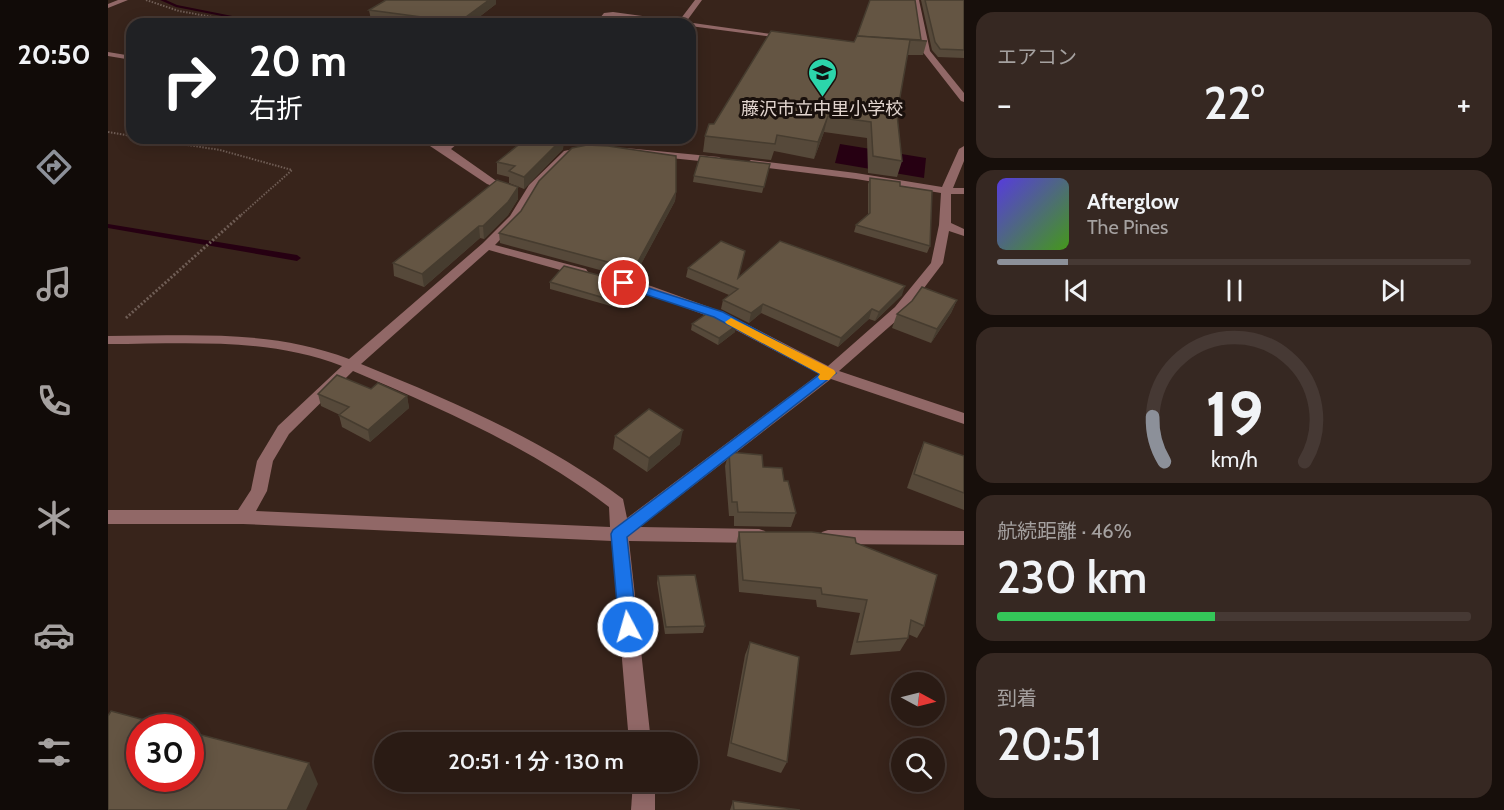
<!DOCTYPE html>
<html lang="ja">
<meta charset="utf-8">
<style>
body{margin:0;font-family:Cabin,"Noto Sans JP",sans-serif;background:#362822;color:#f1f3f6;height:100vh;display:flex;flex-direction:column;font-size:22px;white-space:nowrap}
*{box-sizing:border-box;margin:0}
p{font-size:20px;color:#a5a1a0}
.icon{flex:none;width:33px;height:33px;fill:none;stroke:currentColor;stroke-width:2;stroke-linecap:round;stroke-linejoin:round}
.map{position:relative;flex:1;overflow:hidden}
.drawer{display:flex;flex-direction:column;gap:12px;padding:12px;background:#170f0b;width:540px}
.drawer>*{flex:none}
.top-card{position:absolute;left:18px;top:18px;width:570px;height:126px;border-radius:18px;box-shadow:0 3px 15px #0003,0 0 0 2px #463934;background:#202124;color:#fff;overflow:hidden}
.needle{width:39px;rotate:97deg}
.fabs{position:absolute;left:783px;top:672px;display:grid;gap:12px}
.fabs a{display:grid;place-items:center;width:54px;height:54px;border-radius:50%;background:#2a1b14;box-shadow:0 3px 15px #0003,0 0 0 2px #463934;font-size:30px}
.speed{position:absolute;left:18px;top:714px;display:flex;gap:12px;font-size:30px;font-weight:700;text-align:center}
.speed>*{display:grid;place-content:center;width:78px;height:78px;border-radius:50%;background:#2a1b14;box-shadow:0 3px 15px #0003,0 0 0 2px #463934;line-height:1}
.speed .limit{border:9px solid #d22;background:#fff;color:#111}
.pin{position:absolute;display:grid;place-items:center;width:51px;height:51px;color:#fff;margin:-26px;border:3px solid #fff;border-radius:50%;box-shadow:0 2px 6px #0007}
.me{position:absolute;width:66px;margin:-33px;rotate:354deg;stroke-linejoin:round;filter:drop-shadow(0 0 4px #0008)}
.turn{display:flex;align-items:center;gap:21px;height:126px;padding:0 24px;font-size:27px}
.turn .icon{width:78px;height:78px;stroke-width:2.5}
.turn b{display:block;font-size:42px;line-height:51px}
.big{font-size:45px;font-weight:600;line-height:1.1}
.drawer .tile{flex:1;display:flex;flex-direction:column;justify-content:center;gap:9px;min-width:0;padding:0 21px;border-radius:18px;background:#362822}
.drawer .dial{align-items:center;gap:0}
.dial svg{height:156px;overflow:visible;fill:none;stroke:#463934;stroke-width:7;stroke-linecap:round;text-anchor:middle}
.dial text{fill:#f1f3f6;stroke:none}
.song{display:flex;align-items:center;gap:18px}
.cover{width:72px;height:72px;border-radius:9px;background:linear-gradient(135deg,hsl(250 70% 55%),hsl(100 70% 35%))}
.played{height:6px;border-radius:3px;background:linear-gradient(90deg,#8c9099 15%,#463934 15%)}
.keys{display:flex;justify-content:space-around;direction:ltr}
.heat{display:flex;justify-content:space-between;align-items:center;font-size:33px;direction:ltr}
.charge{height:9px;border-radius:4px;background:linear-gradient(90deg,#34c759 46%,#463934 0)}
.trip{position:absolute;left:266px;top:732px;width:324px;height:60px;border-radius:30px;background:#2a1b14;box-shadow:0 3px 15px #0003,0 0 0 2px #463934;font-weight:600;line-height:60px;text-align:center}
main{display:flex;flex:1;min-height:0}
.tabs{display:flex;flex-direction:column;width:108px;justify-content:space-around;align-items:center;background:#110b08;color:#a5a1a0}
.tabs .icon{width:42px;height:42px}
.tabs .on{color:#8c9099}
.tabs b{font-size:27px;color:#f1f3f6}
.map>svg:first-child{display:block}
.water{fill:#260012}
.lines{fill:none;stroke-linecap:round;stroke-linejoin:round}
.stream{fill:#260012;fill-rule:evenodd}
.path-far1{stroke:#6f5d55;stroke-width:2;stroke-dasharray:1.5 1.5;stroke-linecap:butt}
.path{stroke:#6f5d55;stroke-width:3;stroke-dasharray:2 2;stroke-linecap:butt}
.minor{fill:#916867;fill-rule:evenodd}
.wall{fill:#56493a}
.shaded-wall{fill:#463c2f}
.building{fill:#645543;stroke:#463c2f;stroke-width:1.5}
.route{fill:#1a73e8;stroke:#114b97;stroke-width:1.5}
.slow{fill:#f59e0b}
.labels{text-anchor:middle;stroke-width:6;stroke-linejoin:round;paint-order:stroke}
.far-poi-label{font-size:18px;fill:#e2d5cf;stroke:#19100c}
</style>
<main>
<nav class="tabs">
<b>20:50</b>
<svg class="icon on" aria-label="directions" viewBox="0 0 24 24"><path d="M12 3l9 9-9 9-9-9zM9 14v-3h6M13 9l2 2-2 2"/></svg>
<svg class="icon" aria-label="music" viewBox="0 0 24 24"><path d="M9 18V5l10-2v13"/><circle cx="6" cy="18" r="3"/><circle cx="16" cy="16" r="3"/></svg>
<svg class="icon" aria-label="phone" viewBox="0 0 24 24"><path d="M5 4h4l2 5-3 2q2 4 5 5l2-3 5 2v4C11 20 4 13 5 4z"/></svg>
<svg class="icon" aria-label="climate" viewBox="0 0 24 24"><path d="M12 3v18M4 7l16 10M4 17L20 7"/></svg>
<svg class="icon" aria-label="car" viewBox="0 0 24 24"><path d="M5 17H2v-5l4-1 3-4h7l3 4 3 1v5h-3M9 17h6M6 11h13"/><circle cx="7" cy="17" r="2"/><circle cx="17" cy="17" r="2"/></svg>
<svg class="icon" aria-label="filters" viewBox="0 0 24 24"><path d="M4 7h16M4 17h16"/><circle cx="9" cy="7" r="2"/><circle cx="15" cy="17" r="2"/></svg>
</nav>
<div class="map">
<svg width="856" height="810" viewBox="0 0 856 810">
<rect width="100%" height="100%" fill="#38241b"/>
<path class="water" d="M732 144 818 158 816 178 727 163Z"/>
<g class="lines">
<g class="stream">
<path d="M52 0H58L69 5 165 24H154L68 7Z"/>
<path d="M0 224 189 255 193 258 189 261 0 228Z"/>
</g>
<g class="path-far1">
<path d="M38 0 71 11 143 24"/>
<path d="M0 132 24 136"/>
<path d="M35 138 112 150 184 170 132 216"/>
</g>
<path class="path" d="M18 318 134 214"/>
<g class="minor">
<path d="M10 0H20L0 8V4Z"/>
<path d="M587 0H594L578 22 685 37 681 39 582 26V24H563L505 16 495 24H487L496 13 505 12 571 21Z"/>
<path d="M805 0H811L822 51 856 93V102L853 101 814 51Z"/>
<path d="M0 52 24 56V60L0 56Z"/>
<path d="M310 138H323L336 145 345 138H356L343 149 387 180 410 191 405 194 379 184Z"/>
<path d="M496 138H506L500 151 496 152 491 149Z"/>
<path d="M479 146 484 149 483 151 463 155 442 175 429 188 411 220 387 245 478 269 480 272 478 275H470L381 250 253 364C344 401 436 440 515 499L519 518 711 374 605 318 535 292 496 282 494 279 496 276 500 275 543 286 615 312 720 366 787 307 823 263 831 225 833 193 748 179 643 166 638 163 643 160 748 173 834 187 851 149 856 146V161L845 188H856V194H843V223L856 229V236L841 231 835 263 797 313 731 371 856 413V424L723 379 532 527 651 529 657 531 660 536 657 541 651 543 521 541 543 742H521L504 541 135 524H0V510H130L143 490 149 461 170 426 234 366C159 337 79 344 0 344V336C82 336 164 329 241 359L375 243 402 216 421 185 456 151ZM245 371C334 409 424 448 501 507L502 527 148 511 159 491 165 461 181 434Z"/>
<path d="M518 148 611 157 616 160 611 163 514 153 513 151Z"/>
<path d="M720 530 856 531V545L720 544 714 542 711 537 714 532Z"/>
<path d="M525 782H547V810H523Z"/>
</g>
</g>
<g class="wall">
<path d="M813 0H856V58L830 57 824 50Z"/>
<path d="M388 4 362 24H292L263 20 261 10Z"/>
<path d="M813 40 819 41 815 55H799L789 114 794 161 789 177 760 173 759 138 716 132 706 159 666 151 663 160 595 152 597 136 606 124 746 42Z"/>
<path d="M419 138H456L455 149 416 189 401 183V177L389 174V162Z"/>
<path d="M662 164 654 193 585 182 586 176Z"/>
<path d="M762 178 792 186 822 246 819 253 746 232 748 225 760 215V184Z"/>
<path d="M410 187V199L400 215 376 239 372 238 316 287 286 276 285 263Z"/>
<path d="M568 192 567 201 525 279 392 243 391 233 413 211Z"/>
<path d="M637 251 630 278 794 295 767 321 761 319 730 347 653 313 641 323 613 309 615 300 621 295 578 277 580 268Z"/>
<path d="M442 282 519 290 510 308 442 289Z"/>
<path d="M849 300 843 313 823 343 784 328 789 314Z"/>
<path d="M584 324 627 332 610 345 583 330Z"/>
<path d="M263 389 299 396 301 408 262 442 234 427 231 415H232L213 406 210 394Z"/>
<path d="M507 436 572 444 539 472 505 449Z"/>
<path d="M816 442 856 456V510L799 488 810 456Z"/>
<path d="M621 452 655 467 676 481 688 513 683 527 626 526V516H621L617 466Z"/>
<path d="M631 532 748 543 816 626 809 638 800 634V638L792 651 742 655 752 613 709 607 708 600 631 592 628 545Z"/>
<path d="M550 576 597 626 595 633 557 634 549 583Z"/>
<path d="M642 642 679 762 673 773 619 756 637 655Z"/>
<path d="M625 801 692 810H622Z"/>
</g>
<g class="shaded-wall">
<path d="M381 0H388V4L362 24H351V22Z"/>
<path d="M720 116 716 132 706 159 710 142Z"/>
<path d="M455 138H456L455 149 416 189V177Z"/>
<path d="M410 187V199L400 215 376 239 375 226Z"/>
<path d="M568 192 567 201 525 279 526 269Z"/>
<path d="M371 226 372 238 316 287 314 274Z"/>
<path d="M520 283 519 290 510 308V302Z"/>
<path d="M797 286 794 295 767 321 771 312Z"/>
<path d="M849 300 843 313 823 343 829 329Z"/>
<path d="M655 304 653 313 641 323 643 313Z"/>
<path d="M764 309 761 319 730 347 733 338Z"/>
<path d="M629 325 627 332 610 345 611 338Z"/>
<path d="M299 396 301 408 262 442 260 430Z"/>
<path d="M575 430 572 444 539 472 541 458Z"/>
<path d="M201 763 210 784 198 810H179Z"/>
</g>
<g class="building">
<path d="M278 0H381L351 22 261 10Z"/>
<path d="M762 0H807L813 40 749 36Z"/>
<path d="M817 0H856V50L832 49 827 42Z"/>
<path d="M663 31 746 42 749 36 819 41 802 40 789 114 794 161 765 156 763 122 720 116 710 142 669 135 667 144 597 136 601 124H606Z"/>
<path d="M419 138H455L416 177 401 171 407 166 389 162Z"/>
<path d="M479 145 500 146 568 156V192L526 269 391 233 413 211 431 181 464 148Z"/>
<path d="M592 156 662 164 656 187 586 176Z"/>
<path d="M762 178 792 182V186L824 191 822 246 748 225 762 213Z"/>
<path d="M389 180 410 187 400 202 375 226H371L314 274 285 263Z"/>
<path d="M613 241 637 251 630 278 672 241 797 286 771 312 764 309 733 338 655 304 643 313 615 300 630 289 580 268Z"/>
<path d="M456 266 520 283 510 302 442 282Z"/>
<path d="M814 287 849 300 829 329 789 314 804 301Z"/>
<path d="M601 312 629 325 611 338 584 324Z"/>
<path d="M229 375 263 389 270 383 299 396 260 430 231 415 241 407 210 394Z"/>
<path d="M541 409 575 430 541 458 507 436Z"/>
<path d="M816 442 856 456V493L806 474Z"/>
<path d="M621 452 654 455 655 467 674 468 676 481H680L688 513 630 512 629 502H624Z"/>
<path d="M631 532H704L747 538 748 543 829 575 816 626 803 620 800 638 749 642 759 600 714 594 713 588 635 580Z"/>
<path d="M587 575 597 626 558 627 550 576Z"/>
<path d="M642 642 691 657 679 762 623 743Z"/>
<path d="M3 711 66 728H32V778H82V732L201 763 179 810H0V716Z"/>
<path d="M625 801 692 810H626Z"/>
</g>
<path class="route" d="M516 280 615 312 728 373 519 537 529 627 526 633 520 635 514 633 511 627 503 534 505 530 712 374 606 317 512 286V281Z"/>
<path class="slow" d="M623 318 726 370 728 373 721 380H712L710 377 712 374 619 324 617 322Z"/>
<defs>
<symbol id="school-pin" viewBox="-11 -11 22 30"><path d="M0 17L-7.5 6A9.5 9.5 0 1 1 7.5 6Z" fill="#2cd5ab" stroke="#19100c"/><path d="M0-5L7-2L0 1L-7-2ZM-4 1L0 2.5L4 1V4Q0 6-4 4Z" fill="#111"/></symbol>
</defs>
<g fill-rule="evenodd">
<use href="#school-pin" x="698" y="56" width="33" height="45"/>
</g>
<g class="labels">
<g class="far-poi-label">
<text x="714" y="115">藤沢市立中里小学校</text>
</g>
</g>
</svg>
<div class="fabs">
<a><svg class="needle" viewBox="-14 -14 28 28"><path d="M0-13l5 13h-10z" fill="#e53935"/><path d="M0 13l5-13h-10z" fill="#a5a1a0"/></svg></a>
<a><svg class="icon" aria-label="search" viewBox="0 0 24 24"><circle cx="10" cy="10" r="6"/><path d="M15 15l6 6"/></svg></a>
</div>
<div class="speed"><div class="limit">30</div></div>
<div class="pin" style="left:516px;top:283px;background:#d93025"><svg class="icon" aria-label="arrive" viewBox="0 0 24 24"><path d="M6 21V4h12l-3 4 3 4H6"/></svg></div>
<svg class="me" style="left:520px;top:627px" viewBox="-20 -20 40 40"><circle r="17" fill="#1a73e8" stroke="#fff" stroke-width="3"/><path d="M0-11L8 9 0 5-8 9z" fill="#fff"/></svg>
<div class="trip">20:51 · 1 分 · 130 m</div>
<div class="top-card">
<div class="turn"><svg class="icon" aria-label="right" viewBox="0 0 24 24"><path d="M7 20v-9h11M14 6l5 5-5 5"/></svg><div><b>20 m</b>右折</div></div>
</div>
</div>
<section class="drawer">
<div class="tile"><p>エアコン</p>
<div class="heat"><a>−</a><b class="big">22°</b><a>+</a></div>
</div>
<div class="tile">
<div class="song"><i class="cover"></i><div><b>Afterglow</b><p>The Pines</p></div></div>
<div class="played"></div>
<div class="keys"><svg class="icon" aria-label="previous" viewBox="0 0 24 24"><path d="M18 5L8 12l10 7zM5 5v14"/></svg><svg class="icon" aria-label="pause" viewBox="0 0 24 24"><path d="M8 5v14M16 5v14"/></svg><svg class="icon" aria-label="next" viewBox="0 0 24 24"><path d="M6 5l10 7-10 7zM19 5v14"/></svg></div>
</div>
<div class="tile dial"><svg viewBox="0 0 100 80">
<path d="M14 69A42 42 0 1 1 86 69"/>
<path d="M14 69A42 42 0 0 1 8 46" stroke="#8c9099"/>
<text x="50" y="56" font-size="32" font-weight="700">19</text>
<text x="50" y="72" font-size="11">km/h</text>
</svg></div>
<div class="tile"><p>航続距離 · 46%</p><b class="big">230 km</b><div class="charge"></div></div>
<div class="tile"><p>到着</p><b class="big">20:51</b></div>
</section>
</main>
